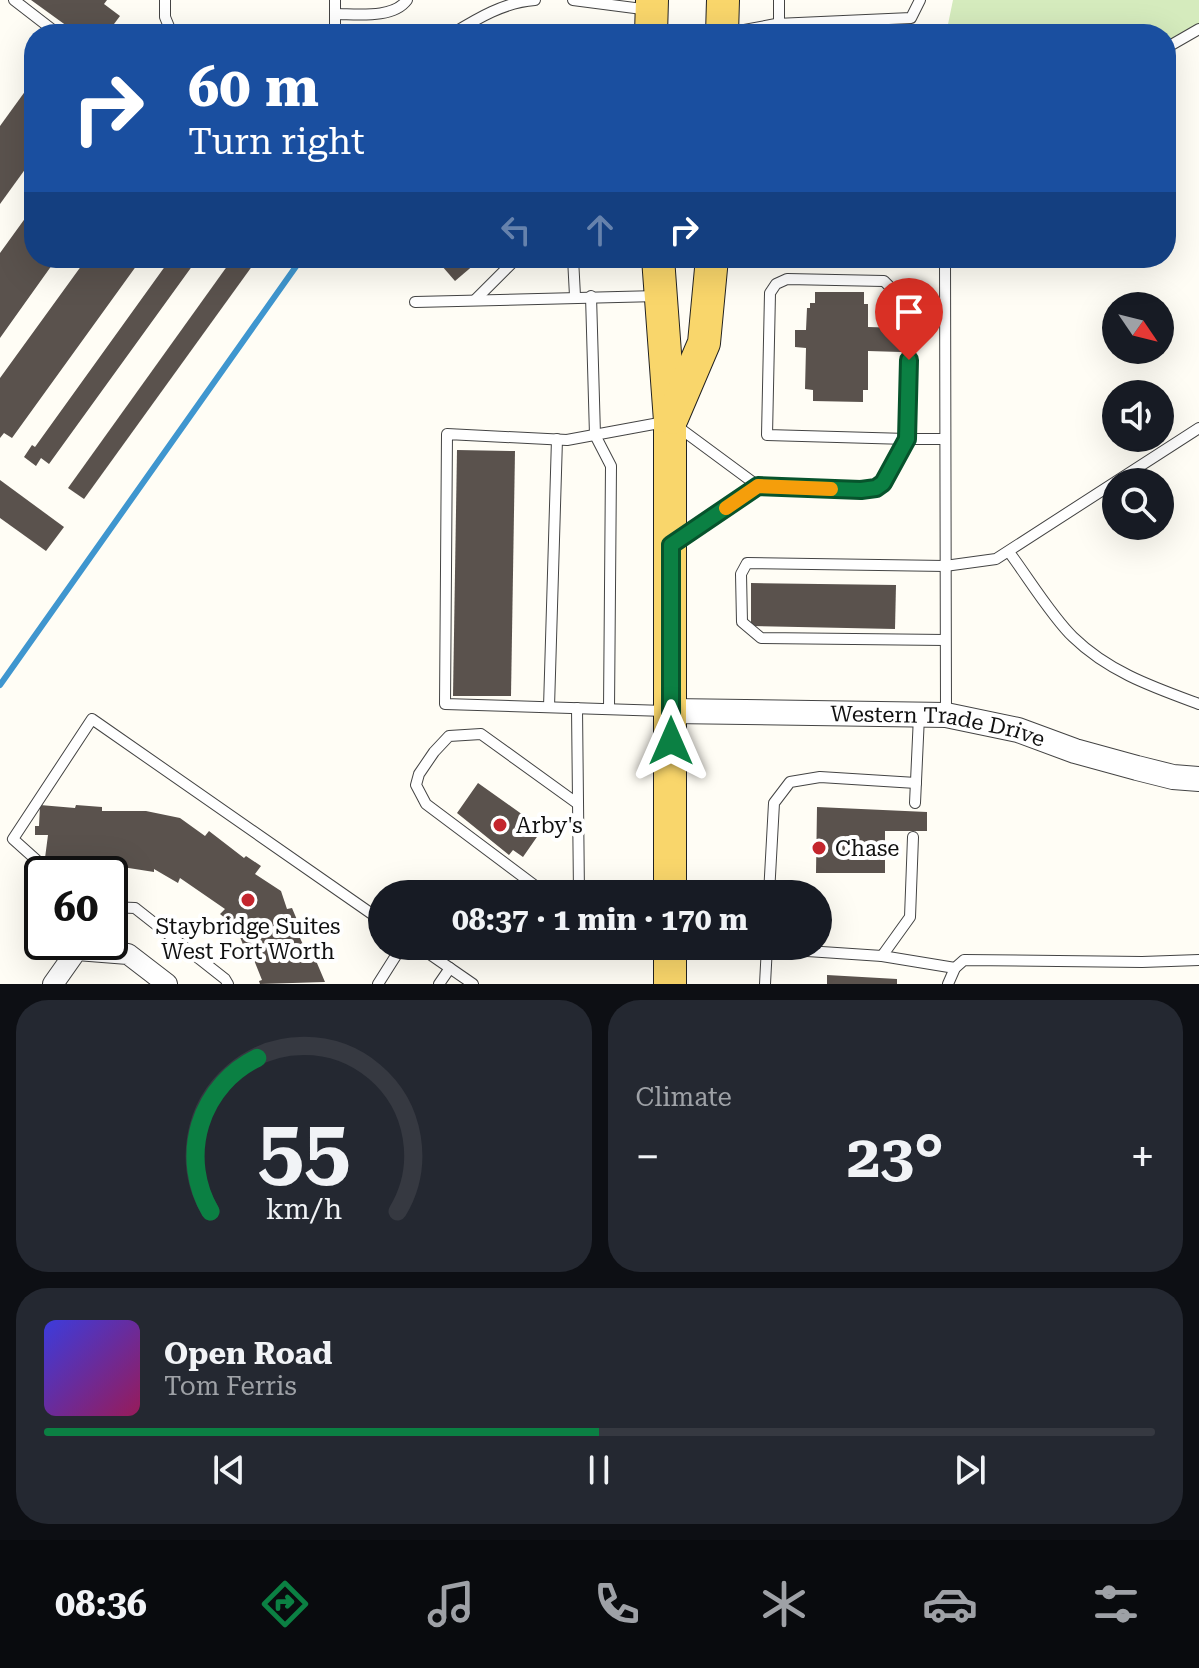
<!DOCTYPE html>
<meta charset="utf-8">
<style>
body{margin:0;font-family:"Roboto Serif",serif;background:#242831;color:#f1f3f6;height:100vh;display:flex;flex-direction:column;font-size:30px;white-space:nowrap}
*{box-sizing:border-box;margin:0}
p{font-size:26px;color:#9ea1a6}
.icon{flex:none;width:44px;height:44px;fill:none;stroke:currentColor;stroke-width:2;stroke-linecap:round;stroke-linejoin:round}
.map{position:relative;height:984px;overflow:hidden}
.panel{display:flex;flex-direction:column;gap:16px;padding:16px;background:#0d0f14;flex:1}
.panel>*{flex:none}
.guide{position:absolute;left:24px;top:24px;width:1152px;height:244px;border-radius:32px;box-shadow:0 8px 32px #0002;background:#1a4fa0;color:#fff;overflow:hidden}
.needle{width:52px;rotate:125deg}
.buttons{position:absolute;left:1102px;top:292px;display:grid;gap:16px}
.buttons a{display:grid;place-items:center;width:72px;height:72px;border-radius:50%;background:#171b24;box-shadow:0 8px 32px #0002;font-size:40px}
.speed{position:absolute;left:24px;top:856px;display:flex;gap:16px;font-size:40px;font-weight:700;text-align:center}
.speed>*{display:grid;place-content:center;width:104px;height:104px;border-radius:50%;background:#171b24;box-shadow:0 8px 32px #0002;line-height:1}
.speed .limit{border:4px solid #111;border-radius:12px;background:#fff;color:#111}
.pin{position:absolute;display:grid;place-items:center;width:68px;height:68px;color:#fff;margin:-82px -34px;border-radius:50% 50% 50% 0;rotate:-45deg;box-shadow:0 0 8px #0007}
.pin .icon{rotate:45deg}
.me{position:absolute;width:88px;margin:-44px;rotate:0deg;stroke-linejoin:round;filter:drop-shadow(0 0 6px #0008)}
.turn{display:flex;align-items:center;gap:28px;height:168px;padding:0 32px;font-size:36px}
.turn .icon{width:104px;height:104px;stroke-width:2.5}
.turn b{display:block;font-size:56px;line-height:68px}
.lanes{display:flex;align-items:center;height:76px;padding:0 32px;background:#0003;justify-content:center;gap:40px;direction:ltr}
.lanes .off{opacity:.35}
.big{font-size:60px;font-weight:700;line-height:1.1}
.panel .widget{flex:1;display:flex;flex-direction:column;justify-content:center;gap:12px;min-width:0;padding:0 28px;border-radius:32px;background:#242831}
.panel .dial{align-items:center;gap:0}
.dial svg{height:208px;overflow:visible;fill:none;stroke:#363941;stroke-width:7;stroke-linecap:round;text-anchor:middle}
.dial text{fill:#f1f3f6;stroke:none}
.song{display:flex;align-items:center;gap:24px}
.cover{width:96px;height:96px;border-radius:12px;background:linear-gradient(135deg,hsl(240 70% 55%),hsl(330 70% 35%))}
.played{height:8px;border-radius:4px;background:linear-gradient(90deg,#0b8043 50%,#363941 50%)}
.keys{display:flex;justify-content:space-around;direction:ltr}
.heat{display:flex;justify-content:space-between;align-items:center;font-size:44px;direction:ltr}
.panel .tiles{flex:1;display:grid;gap:16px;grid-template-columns:1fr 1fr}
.widget:last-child{grid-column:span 2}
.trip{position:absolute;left:368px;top:880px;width:464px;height:80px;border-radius:40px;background:#171b24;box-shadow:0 8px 32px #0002;font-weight:700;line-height:80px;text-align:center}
.tab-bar{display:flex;height:128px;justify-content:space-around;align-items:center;background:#090b0e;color:#9ea1a6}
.tab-bar .icon{width:56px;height:56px}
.tab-bar .active{color:#0b8043}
.tab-bar b{font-size:36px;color:#f1f3f6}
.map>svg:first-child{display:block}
.green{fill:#d5ebbd}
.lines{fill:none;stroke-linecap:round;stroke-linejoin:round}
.stream{stroke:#3f96cf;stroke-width:6}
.building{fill:#5a524d}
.service-casing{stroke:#444;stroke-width:12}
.minor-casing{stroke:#444;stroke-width:22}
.tertiary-casing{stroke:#444;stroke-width:26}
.primary-casing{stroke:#222;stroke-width:34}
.service{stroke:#fff;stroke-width:10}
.minor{stroke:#fff;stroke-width:20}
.tertiary{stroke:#fff;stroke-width:24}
.primary{stroke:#f9d66b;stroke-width:32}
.route-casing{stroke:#07532c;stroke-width:20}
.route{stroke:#0b8043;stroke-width:14}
.slow{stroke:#f59e0b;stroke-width:14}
.poi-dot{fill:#c4262e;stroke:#fff;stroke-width:3}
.labels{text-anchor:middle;stroke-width:8;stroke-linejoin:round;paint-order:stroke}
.street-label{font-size:22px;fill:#111;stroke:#fff}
.poi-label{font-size:22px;fill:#111;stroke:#fff;text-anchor:start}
</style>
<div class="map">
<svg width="1199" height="984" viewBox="0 0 1199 984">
<rect width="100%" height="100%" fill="#fffdf5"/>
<path class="green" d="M953 0H1199V30L1166 53V34H946Z"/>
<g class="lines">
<path class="stream" d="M0 685 302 258"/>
</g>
<g class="building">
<path d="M31 0H107L104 4 120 16 108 32 111 34H78Z"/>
<path d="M34 79V157L0 204V126Z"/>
<path d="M34 206V258H57L0 338V253Z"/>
<path d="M87 258H142L12 438 4 433 0 438V378Z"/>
<path d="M171 258H198L49 464 41 458 36 466 24 457 32 445 35 447Z"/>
<path d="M233 258H258L84 499 68 488Z"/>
<path d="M435 258H482L455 281Z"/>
<path d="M815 292H864V304H868V327L902 328 901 352 868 351V390H863V402L813 401V390L805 389 806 348 795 347V330H806L807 308H810V303H815Z"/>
<path d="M457 450 515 451 511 696H453Z"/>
<path d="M0 480 64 527 46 551 0 518Z"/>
<path d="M751 583 896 585 895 629 751 626Z"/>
<path d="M478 783 523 815 520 819 539 834 523 857 513 850 509 855 457 813Z"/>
<path d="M40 805 75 808 76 805 102 807V811H146L180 818 205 836 209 831 244 858 246 856 261 866 255 874 281 891 287 909 292 908 303 934 299 936 309 957 314 956 325 982 260 984 259 981 262 980 252 955 248 957 238 932 241 931 220 914 225 909 180 878 178 883 154 869V872L97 863 96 866 45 858 48 835H35V826H39Z"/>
<path d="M817 807 927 812V831H885V873H816Z"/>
<path d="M827 975 897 979V984H827Z"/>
</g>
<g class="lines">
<defs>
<g id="service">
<path d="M14 0 58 34"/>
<path d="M165 0V17L172 34"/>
<path d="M573 0 650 10"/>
<path d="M335 14C357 14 393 19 407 0"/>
<path d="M779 24V0"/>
<path d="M728 33 776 24 911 18 920 0"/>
<path d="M335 34V0"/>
<path d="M452 34C478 18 505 2 535 0"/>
<path d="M1166 48 1199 29"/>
<path d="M573 258 575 296"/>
<path d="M945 258 946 715"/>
<path d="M591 296 595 435 611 466 609 709"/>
<path d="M475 300 517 258"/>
<path d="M415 302 658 296"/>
<path d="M676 541 758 486"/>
<path d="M1009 552C1027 576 1052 617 1073 637 1109 672 1153 687 1199 704"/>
<path d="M945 640 761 638 742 622 741 574 747 563 945 566 996 559 1199 428"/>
<path d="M549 707 557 439"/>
<path d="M577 708 579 894"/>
<path d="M665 711 445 704 447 434 567 440 670 421 758 486 861 490C893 485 892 463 907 439L767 435 770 293 776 284 787 279 884 281 910 307 907 439H945"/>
<path d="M915 803 919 716"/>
<path d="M52 874 13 839 92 719 382 921"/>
<path d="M546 894 426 804 416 785 419 774 434 752 449 736 481 734 578 804"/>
<path d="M769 894 774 803 790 782 820 777 916 783"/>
<path d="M110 907 135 908 225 979 228 984"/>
<path d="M418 946 473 984"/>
<path d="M733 946 882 956 910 917 913 837"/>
<path d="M882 956 955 968"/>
<path d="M378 984 402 946"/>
<path d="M439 984 450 968"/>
<path d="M765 984 767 946"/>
<path d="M948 984 955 968 964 960 1142 962 1199 960"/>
</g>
<path id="minor" d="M53 984 77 950 128 954 167 984"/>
<g id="tertiary">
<path id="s1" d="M671 711 946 715 1018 730 1075 751 1137 768 1173 777 1199 779"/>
</g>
<g id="primary">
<path d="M651 34 652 0"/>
<path d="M722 34 723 0"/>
<path d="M658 258 670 421V894"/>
<path d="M672 418 704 343 712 258"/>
<path d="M670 984V946"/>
</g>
</defs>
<use href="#service" class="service-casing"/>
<use href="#minor" class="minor-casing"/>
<use href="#tertiary" class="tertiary-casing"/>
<use href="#primary" class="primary-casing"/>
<use href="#service" class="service"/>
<use href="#minor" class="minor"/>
<use href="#tertiary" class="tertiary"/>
<use href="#primary" class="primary"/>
</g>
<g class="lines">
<defs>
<path id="route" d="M671 741V545L758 486 861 490 876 488 883 483 907 439 909 360"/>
</defs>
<use href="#route" class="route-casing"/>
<use href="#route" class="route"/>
<path class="slow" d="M726 508 758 486 831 489"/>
</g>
<g class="poi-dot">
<circle cx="500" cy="825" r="8"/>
<circle cx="819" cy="848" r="8"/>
<circle cx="248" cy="900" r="8"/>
</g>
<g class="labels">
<g class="street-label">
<text dy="8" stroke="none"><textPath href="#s1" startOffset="268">Western Trade Drive</textPath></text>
</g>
<g class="poi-label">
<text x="516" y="833">Arby's</text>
<text x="835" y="856">Chase</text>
<text x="248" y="934" text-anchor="middle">Staybridge Suites<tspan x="248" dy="25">West Fort Worth</tspan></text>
</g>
</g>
</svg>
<div class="buttons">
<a><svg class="needle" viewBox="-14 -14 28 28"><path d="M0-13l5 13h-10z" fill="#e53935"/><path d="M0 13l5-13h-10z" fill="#9ea1a6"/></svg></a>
<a><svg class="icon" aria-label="sound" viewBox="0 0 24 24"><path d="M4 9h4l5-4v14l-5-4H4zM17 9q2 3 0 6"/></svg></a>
<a><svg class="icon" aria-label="search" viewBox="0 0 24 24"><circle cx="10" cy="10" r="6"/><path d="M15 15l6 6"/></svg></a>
</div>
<div class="speed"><div class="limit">60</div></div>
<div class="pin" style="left:909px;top:360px;background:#d93025"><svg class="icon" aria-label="arrive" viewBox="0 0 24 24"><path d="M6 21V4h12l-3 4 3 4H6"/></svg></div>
<svg class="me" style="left:671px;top:741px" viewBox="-20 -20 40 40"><path d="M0-17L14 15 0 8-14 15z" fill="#0b8043" stroke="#fff" stroke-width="4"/></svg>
<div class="trip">08:37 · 1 min · 170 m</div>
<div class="guide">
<div class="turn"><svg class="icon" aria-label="right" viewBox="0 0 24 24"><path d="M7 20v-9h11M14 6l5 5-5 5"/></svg><div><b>60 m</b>Turn right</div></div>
<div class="lanes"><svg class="icon off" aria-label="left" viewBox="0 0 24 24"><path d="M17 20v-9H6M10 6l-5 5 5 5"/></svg><svg class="icon off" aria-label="ahead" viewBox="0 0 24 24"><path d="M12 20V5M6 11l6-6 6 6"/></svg><svg class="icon" aria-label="right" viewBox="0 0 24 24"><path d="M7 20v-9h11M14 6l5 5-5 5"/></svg></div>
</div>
</div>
<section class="panel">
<div class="tiles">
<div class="widget dial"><svg viewBox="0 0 100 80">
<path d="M14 69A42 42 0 1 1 86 69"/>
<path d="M14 69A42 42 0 0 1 32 10" stroke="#0b8043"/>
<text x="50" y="56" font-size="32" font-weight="700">55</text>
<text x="50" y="72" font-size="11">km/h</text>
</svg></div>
<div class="widget"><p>Climate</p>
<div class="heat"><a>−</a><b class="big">23°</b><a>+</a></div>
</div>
<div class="widget">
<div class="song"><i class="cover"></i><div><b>Open Road</b><p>Tom Ferris</p></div></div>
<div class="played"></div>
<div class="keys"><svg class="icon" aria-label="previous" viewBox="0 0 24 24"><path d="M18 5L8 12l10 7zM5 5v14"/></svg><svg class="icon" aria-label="pause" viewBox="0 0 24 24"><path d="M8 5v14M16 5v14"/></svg><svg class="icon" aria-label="next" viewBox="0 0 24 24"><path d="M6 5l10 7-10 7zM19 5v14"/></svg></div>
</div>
</div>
</section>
<nav class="tab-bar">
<b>08:36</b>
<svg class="icon active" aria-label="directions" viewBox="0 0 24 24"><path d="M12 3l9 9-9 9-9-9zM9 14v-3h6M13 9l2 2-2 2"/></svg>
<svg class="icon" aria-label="music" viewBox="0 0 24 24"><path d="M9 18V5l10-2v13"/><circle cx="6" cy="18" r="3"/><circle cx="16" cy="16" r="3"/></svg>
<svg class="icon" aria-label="phone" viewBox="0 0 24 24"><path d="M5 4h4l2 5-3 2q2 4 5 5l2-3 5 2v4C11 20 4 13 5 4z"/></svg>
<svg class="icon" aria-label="climate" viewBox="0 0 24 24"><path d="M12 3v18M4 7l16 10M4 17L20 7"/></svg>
<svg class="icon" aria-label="car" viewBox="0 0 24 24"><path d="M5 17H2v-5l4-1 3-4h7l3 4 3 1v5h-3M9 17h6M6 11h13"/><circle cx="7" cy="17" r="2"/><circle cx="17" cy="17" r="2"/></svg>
<svg class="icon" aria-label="filters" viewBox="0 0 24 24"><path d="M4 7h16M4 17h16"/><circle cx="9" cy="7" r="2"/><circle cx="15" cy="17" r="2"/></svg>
</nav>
